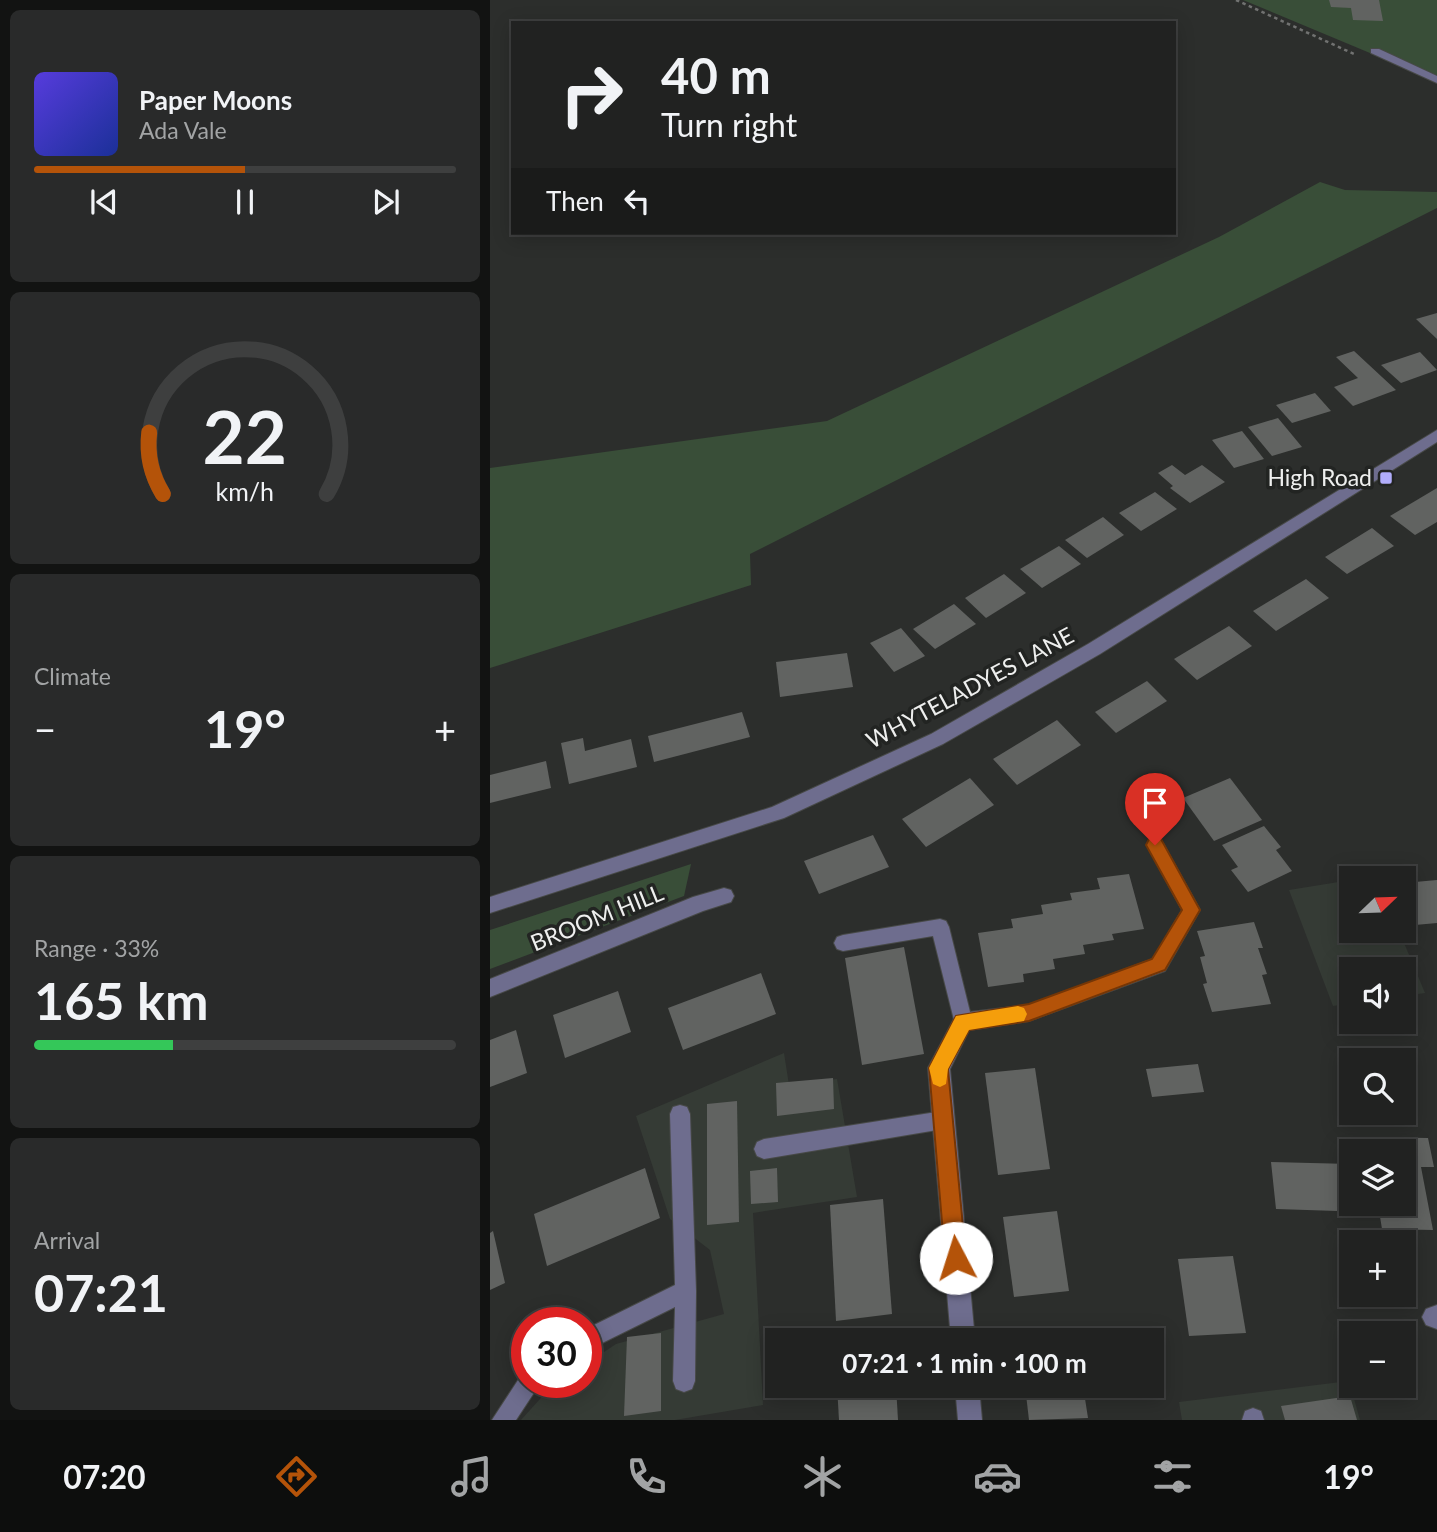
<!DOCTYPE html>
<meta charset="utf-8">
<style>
body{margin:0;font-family:Lato,sans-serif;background:#292a2a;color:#f1f3f6;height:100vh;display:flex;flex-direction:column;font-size:26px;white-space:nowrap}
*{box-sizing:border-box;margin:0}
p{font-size:23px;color:#a2a4a5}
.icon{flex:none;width:38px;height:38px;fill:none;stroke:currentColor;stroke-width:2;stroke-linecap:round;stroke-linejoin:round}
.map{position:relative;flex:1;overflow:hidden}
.panel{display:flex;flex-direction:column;gap:10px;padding:10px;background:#121312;width:490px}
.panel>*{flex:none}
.guide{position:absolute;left:21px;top:21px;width:665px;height:214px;border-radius:0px;box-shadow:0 4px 18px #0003,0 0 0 2px #3e3f3f;background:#212221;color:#f1f3f6;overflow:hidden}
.needle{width:46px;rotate:67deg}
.fabs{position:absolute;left:849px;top:866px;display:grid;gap:14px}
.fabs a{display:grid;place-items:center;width:77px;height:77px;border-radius:0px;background:#212221;box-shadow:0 4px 18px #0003,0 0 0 2px #3e3f3f;font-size:35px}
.speed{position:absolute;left:21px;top:1307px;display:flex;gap:14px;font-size:35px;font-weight:700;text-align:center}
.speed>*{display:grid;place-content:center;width:91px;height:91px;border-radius:50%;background:#212221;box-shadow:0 4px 18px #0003,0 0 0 2px #3e3f3f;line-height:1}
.speed .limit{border:10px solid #d22;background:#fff;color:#111}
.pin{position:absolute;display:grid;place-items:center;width:60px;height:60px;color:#fff;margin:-72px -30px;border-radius:50% 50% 50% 0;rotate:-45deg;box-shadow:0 0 7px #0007}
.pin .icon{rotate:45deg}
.me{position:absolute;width:77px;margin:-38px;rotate:355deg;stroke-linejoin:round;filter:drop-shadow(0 0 5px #0008)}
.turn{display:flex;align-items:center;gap:24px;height:147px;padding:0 35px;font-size:32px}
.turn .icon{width:91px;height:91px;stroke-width:2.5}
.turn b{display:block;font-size:49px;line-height:60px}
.then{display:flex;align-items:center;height:66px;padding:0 35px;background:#0003;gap:14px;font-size:26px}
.big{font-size:52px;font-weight:700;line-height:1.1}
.panel .card{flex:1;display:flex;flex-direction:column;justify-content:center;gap:10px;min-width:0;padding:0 24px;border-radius:10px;background:#292a2a}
.panel .dial{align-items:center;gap:0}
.dial svg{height:182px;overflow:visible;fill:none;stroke:#3e3f3f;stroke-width:7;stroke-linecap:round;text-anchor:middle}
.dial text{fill:#f1f3f6;stroke:none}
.song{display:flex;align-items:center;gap:21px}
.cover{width:84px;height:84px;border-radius:10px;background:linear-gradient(135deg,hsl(250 70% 55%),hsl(230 70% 35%))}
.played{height:7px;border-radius:4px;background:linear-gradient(90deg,#b45309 50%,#3e3f3f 50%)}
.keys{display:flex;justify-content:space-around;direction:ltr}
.heat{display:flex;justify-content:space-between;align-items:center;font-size:38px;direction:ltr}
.charge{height:10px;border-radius:5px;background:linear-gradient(90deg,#34c759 33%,#3e3f3f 0)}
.trip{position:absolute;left:275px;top:1328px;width:399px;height:70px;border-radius:0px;background:#212221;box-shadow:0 4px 18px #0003,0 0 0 2px #3e3f3f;font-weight:700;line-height:70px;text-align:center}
.tabs{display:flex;height:112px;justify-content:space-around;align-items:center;background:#0d0e0d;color:#a2a4a5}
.tabs .icon{width:49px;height:49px}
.tabs .on{color:#b45309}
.tabs b{font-size:32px;color:#f1f3f6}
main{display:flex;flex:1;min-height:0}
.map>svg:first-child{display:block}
.built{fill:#353b35}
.green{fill:#394e38}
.building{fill:#616361}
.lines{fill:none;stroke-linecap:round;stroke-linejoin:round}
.service-casing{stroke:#474947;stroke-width:2}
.minor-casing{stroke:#474947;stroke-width:2}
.path{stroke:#717271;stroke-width:2.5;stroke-dasharray:3.5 3.5;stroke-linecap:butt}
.service{fill:#6e6d8e;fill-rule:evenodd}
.minor{fill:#6e6d8e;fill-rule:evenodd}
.route{fill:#b45309;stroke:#753606;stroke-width:2}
.slow{fill:#f59e0b}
.poi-dot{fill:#b1adfa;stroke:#222422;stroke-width:2.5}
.labels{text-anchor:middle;stroke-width:7;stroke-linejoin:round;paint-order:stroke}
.poi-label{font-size:23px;fill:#eeefee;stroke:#222422;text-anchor:end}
.street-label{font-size:23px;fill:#eeefee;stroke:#222422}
</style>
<main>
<section class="panel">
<div class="card">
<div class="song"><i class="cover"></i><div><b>Paper Moons</b><p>Ada Vale</p></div></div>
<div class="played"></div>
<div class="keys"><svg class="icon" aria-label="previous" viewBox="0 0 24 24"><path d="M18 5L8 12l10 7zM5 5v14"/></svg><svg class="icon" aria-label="pause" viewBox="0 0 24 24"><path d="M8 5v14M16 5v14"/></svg><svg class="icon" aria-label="next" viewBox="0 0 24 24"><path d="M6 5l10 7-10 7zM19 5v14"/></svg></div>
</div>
<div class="card dial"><svg viewBox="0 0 100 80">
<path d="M14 69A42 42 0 1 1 86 69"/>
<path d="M14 69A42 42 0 0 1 8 42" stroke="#b45309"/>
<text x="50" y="56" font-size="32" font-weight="700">22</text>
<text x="50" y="72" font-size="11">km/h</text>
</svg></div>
<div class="card"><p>Climate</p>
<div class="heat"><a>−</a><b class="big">19°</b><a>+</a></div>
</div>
<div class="card"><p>Range · 33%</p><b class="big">165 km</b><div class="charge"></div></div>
<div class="card"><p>Arrival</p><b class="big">07:21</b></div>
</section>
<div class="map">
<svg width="947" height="1420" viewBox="0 0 947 1420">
<rect width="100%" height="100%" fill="#2c2e2c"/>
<g class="built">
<path d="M861 880V931H909L935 993 914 996V970H861V1003L843 1006 799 890Z"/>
<path d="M294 1053 299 1085 347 1079 367 1197 263 1213 273 1405 185 1420H31L59 1389 68 1383 96 1382V1364L126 1344 234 1314 220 1250 180 1219 146 1116Z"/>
<path d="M859 1381 870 1420H692L689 1402Z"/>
</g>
<g class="green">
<path d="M753 0H947V81Z"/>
<path d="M830 182 855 190 947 192V208L260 554 261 585 0 668V468L337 421 729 237Z"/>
<path d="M201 864 194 896 0 969V930Z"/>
</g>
<g class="building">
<path d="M839 0H889L893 21 863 20 861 8 841 7Z"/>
<path d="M947 313V339L926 319Z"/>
<path d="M864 351 906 390 863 406 844 387 868 378 846 357Z"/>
<path d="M930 352 947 370 911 383 891 365Z"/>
<path d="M825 393 841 411 802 423 786 405Z"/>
<path d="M788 418 812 447 782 456 758 427Z"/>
<path d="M752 431 774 459 744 468 722 440Z"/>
<path d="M682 465 695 475 712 465 735 482 700 503 680 488 683 486 668 473Z"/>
<path d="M947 488V522L925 535 900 516Z"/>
<path d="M665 492 687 509 651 531 629 513Z"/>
<path d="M613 517 634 535 597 558 575 540Z"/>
<path d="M882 528 904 546 857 574 835 557Z"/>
<path d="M569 546 591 564 552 588 530 569Z"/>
<path d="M514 574 536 593 496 618 475 598Z"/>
<path d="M816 579 839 598 786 631 763 611Z"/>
<path d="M464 604 486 624 445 649 423 629Z"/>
<path d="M739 626 762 646 707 680 684 659Z"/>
<path d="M411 628 435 656 404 672 380 643Z"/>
<path d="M357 653 363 687 290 697 286 662Z"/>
<path d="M657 681 677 701 626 733 605 712Z"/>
<path d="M252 712 260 737 164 762 158 736Z"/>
<path d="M567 720 591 745 527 785 503 759Z"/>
<path d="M93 738 95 751 141 739 147 767 79 784 71 743Z"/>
<path d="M56 761 61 788 0 803V775Z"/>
<path d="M480 778 504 805 436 847 412 819Z"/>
<path d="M740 778 772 820 724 841 693 798Z"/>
<path d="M774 826 791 847 786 850 802 871 758 892 741 870 748 867 732 845Z"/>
<path d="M383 835 399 867 329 894 314 861Z"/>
<path d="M639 874 654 929 622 934 624 940 593 945 595 954 563 959 565 969 533 974 534 982 498 987 488 933 523 928 521 919 553 914 551 905 582 900 580 893 610 889 607 878Z"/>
<path d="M947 880V923L914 926V883Z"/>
<path d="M764 922 773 948H768L777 974 772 975 781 1004 722 1012 713 984 717 983 710 957 715 956 707 931Z"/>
<path d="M414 947 434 1054 372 1065 355 958Z"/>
<path d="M271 973 286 1014 193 1050 178 1008Z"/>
<path d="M128 991 141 1032 75 1058 63 1015Z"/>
<path d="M26 1030 37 1073 0 1087V1040Z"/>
<path d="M708 1064 714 1092 662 1097 656 1069Z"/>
<path d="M545 1068 560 1169 508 1175 495 1073Z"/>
<path d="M343 1078 344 1109 287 1116 286 1083Z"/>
<path d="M247 1101 249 1222 217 1225V1104Z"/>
<path d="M877 1137 938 1138 944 1167H931L943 1230 892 1229 888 1204H914V1152H879Z"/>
<path d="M781 1162 861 1164V1204H877L878 1212 786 1209Z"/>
<path d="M155 1168 170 1218 57 1266 44 1214Z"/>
<path d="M287 1168 288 1202 261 1204 260 1171Z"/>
<path d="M393 1199 402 1314 346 1321 340 1205Z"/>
<path d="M567 1211 579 1291 524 1297 513 1217Z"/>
<path d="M3 1231 15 1283 0 1290V1233Z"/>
<path d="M743 1256 756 1333 699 1336 688 1259Z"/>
<path d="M584 1329 586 1340H529V1336Z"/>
<path d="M171 1333V1411L134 1416 137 1337Z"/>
<path d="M347 1386H406L408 1420H349Z"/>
<path d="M535 1386H593L598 1418 539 1420Z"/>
<path d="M860 1396 867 1420H795L791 1406Z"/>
</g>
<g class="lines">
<defs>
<g id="service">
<path d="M881 49H889L947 76V83L881 53Z"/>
<path d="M665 838 671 840 710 910 675 971 539 1021 473 1031 466 1028 443 936 353 951 347 949 344 943 347 937 353 935 450 919 456 921 459 927 480 1012 539 1005 663 959 692 910 657 845 659 840Z"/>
<path d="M190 1105 197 1107 200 1114 206 1291 205 1381 202 1389 194 1392 186 1389 183 1381 185 1307 96 1351V1329L185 1285 180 1114 183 1107Z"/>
<path d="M453 1111 460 1113 463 1120 460 1127 453 1129 274 1159 267 1156 264 1149 267 1142 274 1139Z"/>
<path d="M37 1373V1382H51L26 1420H2L32 1374Z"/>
<path d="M763 1408 771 1411 774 1420H752L755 1411Z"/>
</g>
<g id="minor">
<path d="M947 430V442L610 654 453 744 294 818 0 913V897L282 807 441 734 598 644Z"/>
<path d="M234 888 241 890 244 896 241 902 213 911 0 997V979L203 897Z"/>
<path d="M473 1012 480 1015 483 1022 460 1069 485 1340H461L438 1068 466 1015Z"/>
<path d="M947 1305V1329L936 1325 932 1317 936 1309Z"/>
<path d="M465 1386H489L492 1420H468Z"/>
</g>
</defs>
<use href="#service" class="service-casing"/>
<use href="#minor" class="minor-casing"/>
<path class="path" d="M746 0 864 54"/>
<use href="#service" class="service"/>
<use href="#minor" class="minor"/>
</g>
<path class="route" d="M665 837 671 839 710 910 675 970 539 1021 479 1030 458 1069 476 1258 473 1265 466 1268 458 1265 455 1258 439 1068 442 1062 466 1016 539 1004 662 959 692 910 656 845 659 839Z"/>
<path class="slow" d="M528 1006 534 1008 537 1014 534 1021 479 1030 458 1069 456 1084 450 1087 443 1084 439 1068 466 1016Z"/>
<rect class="poi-dot" x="889" y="471" width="14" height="14" rx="3.5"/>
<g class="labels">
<g class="poi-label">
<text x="882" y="486">High Road</text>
</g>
<g class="street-label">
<text transform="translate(480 688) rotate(-28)" y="8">WHYTELADYES LANE</text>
<text transform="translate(107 918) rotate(-22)" y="8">BROOM HILL</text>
</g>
</g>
</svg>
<div class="fabs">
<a><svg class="needle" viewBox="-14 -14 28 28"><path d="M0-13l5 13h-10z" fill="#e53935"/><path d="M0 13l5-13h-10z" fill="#a2a4a5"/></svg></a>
<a><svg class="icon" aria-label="sound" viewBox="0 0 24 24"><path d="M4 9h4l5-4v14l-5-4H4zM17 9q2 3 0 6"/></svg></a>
<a><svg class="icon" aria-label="search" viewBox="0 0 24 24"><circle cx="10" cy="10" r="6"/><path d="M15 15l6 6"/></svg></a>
<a><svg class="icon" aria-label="layers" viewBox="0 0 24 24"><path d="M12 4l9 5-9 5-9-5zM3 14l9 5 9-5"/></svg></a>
<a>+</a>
<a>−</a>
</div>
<div class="speed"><div class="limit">30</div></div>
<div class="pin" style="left:665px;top:845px;background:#d93025"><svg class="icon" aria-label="arrive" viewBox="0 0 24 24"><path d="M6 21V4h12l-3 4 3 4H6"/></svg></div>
<svg class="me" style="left:466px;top:1258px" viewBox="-20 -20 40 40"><circle r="19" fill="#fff"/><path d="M0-13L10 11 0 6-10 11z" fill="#b45309"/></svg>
<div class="trip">07:21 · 1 min · 100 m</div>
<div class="guide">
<div class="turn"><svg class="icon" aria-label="right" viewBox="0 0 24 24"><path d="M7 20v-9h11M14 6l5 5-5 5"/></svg><div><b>40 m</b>Turn right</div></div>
<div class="then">Then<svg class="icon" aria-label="left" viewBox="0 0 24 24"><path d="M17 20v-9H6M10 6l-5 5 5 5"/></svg></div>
</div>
</div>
</main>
<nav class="tabs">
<b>07:20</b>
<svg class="icon on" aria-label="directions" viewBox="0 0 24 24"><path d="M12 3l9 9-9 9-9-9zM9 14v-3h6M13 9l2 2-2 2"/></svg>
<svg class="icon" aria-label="music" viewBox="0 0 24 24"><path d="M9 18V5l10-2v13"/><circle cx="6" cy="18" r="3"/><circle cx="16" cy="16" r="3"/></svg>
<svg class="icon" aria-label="phone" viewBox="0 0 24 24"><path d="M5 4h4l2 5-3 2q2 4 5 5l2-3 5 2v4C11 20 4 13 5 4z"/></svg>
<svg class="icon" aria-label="climate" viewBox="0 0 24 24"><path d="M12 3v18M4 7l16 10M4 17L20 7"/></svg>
<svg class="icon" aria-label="car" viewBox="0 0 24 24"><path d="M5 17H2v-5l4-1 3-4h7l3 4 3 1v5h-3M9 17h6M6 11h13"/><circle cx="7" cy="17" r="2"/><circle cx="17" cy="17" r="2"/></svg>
<svg class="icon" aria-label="filters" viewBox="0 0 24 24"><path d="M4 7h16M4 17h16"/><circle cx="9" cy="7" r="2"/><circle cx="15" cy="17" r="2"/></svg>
<b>19°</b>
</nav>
